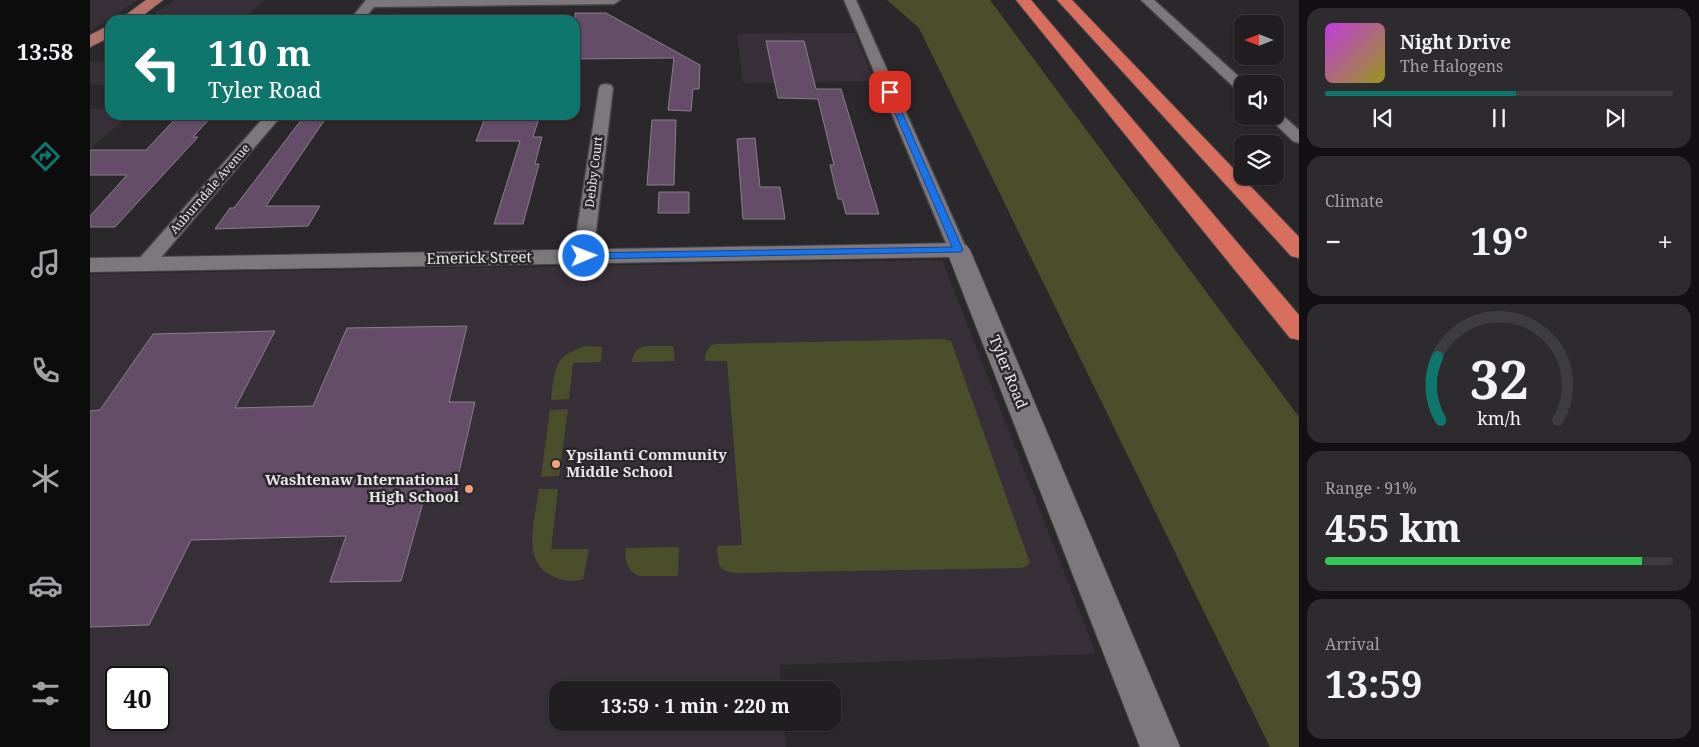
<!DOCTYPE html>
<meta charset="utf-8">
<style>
body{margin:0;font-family:"Noto Serif",serif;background:#2d2b2e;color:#f1f3f6;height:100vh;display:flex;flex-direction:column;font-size:19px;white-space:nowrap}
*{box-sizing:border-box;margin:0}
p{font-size:16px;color:#a2a2a5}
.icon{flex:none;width:28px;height:28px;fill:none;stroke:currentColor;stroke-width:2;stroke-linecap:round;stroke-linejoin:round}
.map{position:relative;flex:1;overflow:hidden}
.drawer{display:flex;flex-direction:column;gap:8px;padding:8px;background:#121012;width:400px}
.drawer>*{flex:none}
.banner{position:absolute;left:15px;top:15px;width:475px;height:105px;border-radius:15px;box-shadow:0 1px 4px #0004,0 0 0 1px #3d3c3f;background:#0f766e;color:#fff;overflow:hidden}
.needle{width:32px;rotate:270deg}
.controls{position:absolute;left:1144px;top:15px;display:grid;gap:10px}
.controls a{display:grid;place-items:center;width:50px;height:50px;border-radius:10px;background:#201e21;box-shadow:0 1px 4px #0004,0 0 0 1px #3d3c3f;font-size:25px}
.speed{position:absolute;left:15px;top:666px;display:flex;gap:10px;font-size:25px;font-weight:700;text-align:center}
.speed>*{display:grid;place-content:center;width:65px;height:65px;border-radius:50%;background:#201e21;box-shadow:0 1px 4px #0004,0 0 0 1px #3d3c3f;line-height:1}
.speed .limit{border:2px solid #111;border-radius:8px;background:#fff;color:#111}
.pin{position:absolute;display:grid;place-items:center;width:42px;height:42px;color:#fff;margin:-21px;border-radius:10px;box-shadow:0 2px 8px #0006}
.me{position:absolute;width:55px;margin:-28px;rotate:89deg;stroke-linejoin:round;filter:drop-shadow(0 0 4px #0008)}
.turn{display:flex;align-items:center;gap:18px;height:105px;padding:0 20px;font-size:22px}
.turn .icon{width:65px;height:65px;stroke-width:2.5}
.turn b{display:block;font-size:35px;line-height:42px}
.big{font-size:38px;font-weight:700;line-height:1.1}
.drawer .widget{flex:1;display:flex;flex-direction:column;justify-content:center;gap:8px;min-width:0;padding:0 18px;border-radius:15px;background:#2d2b2e}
.drawer .dial{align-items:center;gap:0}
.dial svg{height:130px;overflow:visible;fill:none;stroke:#3d3c3f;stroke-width:7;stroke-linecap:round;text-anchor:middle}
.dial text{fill:#f1f3f6;stroke:none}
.song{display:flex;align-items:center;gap:15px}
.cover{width:60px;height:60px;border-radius:8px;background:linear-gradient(135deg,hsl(290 70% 55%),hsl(60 70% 35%))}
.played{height:5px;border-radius:2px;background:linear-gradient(90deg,#0f766e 55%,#3d3c3f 55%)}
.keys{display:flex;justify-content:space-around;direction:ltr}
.heat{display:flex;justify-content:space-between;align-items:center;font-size:28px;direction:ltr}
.charge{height:8px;border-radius:4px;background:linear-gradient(90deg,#34c759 91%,#3d3c3f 0)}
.trip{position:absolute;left:459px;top:681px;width:292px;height:50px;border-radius:15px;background:#201e21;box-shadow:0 1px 4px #0004,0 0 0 1px #3d3c3f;font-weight:700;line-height:50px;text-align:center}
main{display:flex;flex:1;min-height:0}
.tab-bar{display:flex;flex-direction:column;width:90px;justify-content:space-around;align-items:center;background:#0d0c0d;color:#a2a2a5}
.tab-bar .icon{width:35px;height:35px}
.tab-bar .current{color:#0f766e}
.tab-bar b{font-size:22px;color:#f1f3f6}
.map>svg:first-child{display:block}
.built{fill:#383039;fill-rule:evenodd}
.green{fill:#4b4e2a}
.building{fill:#654c68;stroke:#858186}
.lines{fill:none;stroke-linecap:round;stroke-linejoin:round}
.minor-casing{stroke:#474447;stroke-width:3}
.tertiary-casing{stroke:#474447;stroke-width:2}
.primary-casing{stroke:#474447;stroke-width:2}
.motorway-casing{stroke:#474447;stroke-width:2}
.minor{fill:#7c787c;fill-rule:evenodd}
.tertiary{fill:#7c787c;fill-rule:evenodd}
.primary{fill:#b3726a;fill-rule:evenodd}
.motorway{fill:#d76e5e;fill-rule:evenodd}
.route{fill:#1a73e8;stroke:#114b97}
.poi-dot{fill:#f0a279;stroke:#2b282c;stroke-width:2}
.labels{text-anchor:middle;stroke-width:5;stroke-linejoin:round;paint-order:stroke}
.far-street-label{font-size:12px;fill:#e9e6e9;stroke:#2b282c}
.street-label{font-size:15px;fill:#e9e6e9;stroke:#2b282c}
.poi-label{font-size:15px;font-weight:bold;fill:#e9e6e9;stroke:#2b282c;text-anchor:start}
</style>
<main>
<nav class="tab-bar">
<b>13:58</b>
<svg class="icon current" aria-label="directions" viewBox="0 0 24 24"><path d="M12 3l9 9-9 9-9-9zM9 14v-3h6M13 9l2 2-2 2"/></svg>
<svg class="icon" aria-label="music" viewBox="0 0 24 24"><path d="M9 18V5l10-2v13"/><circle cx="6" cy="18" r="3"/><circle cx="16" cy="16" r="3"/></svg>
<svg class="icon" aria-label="phone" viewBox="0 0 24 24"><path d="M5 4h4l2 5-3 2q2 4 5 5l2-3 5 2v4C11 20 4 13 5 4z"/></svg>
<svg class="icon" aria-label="climate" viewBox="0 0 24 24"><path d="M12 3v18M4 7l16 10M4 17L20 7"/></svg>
<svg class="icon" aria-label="car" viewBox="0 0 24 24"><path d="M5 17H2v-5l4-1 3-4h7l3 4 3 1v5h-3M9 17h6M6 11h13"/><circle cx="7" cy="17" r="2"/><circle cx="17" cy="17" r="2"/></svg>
<svg class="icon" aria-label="filters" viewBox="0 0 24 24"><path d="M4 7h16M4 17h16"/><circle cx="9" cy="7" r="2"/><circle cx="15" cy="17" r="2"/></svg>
</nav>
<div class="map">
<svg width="1209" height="747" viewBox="0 0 1209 747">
<rect width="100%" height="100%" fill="#2b282c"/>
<g class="built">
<path d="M0 0H48L0 31Z"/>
<path d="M85 0H175L151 20H55Z"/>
<path d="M765 33 784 81 653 83 647 34Z"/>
<path d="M0 62 20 63V85L0 84Z"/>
<path d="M0 109H20V115H40L0 149Z"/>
<path d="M852 260 1006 654 690 665 691 690H468V722L694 723 696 747H0V274ZM26 678H69V720H26Z"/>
</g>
<g class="green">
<path d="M797 0H900L1209 417V747H1180L829 28Z"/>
<path d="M853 339 861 341 940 563 935 567 928 568 647 573C627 572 628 563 627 546L652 545 637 361H615V355L620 346 625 344Z"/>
<path d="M497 346 512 347 511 362 483 363 479 399 461 400C465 369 463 355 497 346Z"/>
<path d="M557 346H583L585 361 542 362C543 352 548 347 557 346Z"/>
<path d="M478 409 469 476 451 477 460 410Z"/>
<path d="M449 489H468L461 549H499L493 579C485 582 475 581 467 578 429 565 445 520 449 489Z"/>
<path d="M589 547 588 574 587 576H549C537 571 534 560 536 548Z"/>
</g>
<g class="building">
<path d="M485 13H516L610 65 609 89H603L601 111 578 110 584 58 485 59Z"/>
<path d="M676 41H714L726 89H751L789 214H756L752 199H748L740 165H744L728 99 688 98Z"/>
<path d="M89 115H123L103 137H108L25 227H0V216L37 175H0V150H56Z"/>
<path d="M215 115H238L176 206H230L218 226 125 229 140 208H144Z"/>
<path d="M396 115H450L443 137H452L445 164H449L433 224H404L430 141H386Z"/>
<path d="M562 120H586L584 185H557Z"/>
<path d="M665 138 670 187H690L695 219H653L647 139Z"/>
<path d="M569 192H599V213H568Z"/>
<path d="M377 326 359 402H385L364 494 335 495 311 581 240 582 256 536 101 540 59 625 0 627V411L10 410 63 334 185 331 145 408 223 406 257 328Z"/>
</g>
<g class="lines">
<defs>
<g id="minor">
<path d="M276 0H530L524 4 284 7 273 20H260Z"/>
<path d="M754 0H766L877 250 875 254 868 256 861 254 859 250Z"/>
<path d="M1051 0H1064L1157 84H1152V91L1147 90Z"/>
<path d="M516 84 521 85 523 88 503 256 500 260 493 262 486 260 483 256 509 88 511 85Z"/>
<path d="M1185 111 1190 113 1209 130V143L1203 141 1180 119 1178 116H1185Z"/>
<path d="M176 115H192L62 268 55 270 48 268 45 264 48 260Z"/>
</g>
<path id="tertiary" d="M868 243 876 245 880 250 1090 747H1050L859 257 0 272V258Z"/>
<g id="primary">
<path d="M56 0H73L47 20H29Z"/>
<path d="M20 25V37L0 47V35Z"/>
</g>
<g id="motorway">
<path d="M926 0H941L1209 315V340L1200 338Z"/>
<path d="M967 0H982L1209 237V258L1201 256Z"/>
</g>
</defs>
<use href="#minor" class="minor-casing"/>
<use href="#tertiary" class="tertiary-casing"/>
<use href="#primary" class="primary-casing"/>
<use href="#motorway" class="motorway-casing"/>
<use href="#minor" class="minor"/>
<use href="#tertiary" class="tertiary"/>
<use href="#primary" class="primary"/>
<use href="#motorway" class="motorway"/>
</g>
<path class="route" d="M797 90 803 92 873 250 871 252 494 259 489 256 494 253 862 247 796 92Z"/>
<g class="poi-dot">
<circle cx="466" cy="464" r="5"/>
<circle cx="379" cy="489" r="5"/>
</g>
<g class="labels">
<g class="far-street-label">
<text transform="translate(504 172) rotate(-83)" y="4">Debby Court</text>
<text transform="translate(120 189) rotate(-49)" y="4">Auburndale Avenue</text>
</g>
<g class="street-label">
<text transform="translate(389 258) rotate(-1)" y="5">Emerick Street</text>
<text transform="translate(918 372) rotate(68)" y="5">Tyler Road</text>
</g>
<g class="poi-label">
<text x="476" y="460">Ypsilanti Community<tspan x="476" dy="17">Middle School</tspan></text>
<text x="369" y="485" text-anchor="end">Washtenaw International<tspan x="369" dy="17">High School</tspan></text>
</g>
</g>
</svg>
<div class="controls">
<a><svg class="needle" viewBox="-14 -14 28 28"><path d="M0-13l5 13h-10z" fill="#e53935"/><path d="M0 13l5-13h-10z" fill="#a2a2a5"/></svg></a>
<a><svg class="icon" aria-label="sound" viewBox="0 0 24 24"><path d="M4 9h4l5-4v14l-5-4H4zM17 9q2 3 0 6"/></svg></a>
<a><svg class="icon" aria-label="layers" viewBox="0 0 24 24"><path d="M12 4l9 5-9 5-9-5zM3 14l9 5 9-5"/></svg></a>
</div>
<div class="speed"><div class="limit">40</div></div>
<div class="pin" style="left:800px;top:92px;background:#d93025"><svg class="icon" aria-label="arrive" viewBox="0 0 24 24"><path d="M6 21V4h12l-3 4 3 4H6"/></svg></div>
<svg class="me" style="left:494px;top:256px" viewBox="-20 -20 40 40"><circle r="17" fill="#1a73e8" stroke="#fff" stroke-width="3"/><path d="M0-11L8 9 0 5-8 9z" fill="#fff"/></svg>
<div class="trip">13:59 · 1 min · 220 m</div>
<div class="banner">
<div class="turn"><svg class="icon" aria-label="left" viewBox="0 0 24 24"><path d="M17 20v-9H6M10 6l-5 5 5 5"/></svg><div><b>110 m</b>Tyler Road</div></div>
</div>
</div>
<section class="drawer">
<div class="widget">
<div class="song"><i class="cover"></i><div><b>Night Drive</b><p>The Halogens</p></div></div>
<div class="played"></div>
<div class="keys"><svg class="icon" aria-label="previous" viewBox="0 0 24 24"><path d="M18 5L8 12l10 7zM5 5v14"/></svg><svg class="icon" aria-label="pause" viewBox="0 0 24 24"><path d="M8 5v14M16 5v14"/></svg><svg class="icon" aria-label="next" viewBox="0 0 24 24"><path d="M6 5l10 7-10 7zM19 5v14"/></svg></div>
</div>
<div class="widget"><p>Climate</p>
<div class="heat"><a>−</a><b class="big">19°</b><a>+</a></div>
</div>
<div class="widget dial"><svg viewBox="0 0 100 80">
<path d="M14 69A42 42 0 1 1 86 69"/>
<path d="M14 69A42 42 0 0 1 12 30" stroke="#0f766e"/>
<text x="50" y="56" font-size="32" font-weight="700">32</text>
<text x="50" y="72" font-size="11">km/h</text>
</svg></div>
<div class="widget"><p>Range · 91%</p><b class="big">455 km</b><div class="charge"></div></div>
<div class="widget"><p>Arrival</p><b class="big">13:59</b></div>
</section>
</main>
